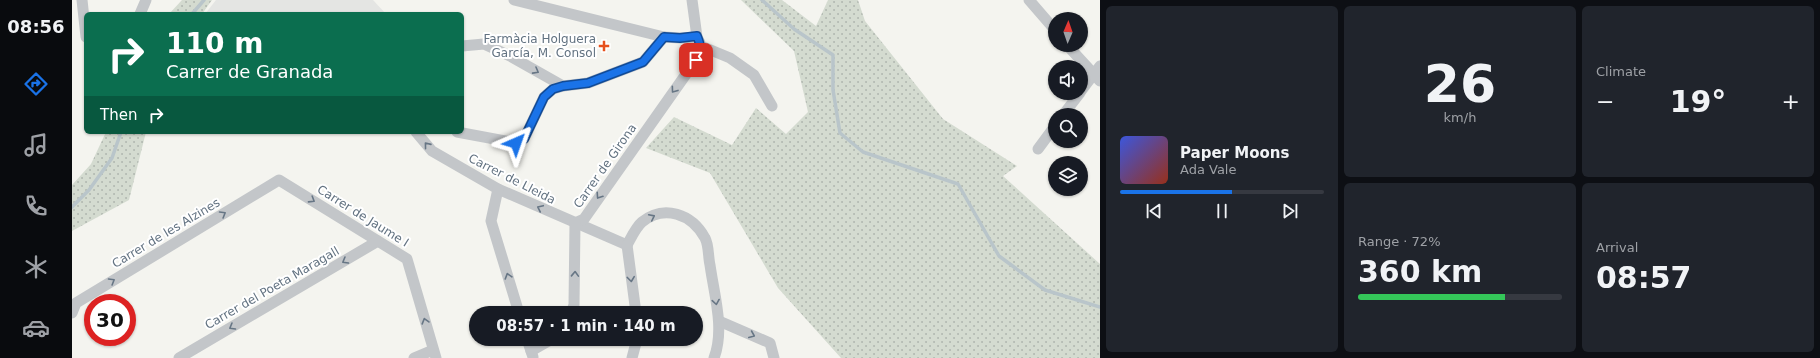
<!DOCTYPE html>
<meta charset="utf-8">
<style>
body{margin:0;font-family:"DejaVu Sans",sans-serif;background:#20242c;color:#f1f3f6;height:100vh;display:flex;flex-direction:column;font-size:15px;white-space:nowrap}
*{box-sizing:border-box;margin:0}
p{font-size:13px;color:#9ea1a6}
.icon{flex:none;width:22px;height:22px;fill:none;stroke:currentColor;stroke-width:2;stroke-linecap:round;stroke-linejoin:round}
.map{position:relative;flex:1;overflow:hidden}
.details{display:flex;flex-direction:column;gap:6px;padding:6px;background:#0d0f14;width:720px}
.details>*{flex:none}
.hud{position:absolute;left:12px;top:12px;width:380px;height:122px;border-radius:6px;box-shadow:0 1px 3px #0004;background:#0b6e4f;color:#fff;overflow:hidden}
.needle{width:26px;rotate:2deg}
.fabs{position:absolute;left:976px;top:12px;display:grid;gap:8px}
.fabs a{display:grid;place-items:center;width:40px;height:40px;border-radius:50%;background:#171b24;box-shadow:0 1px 3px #0004;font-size:20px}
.speed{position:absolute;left:12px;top:294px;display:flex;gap:8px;font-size:20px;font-weight:700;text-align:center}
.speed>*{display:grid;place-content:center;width:52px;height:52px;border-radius:50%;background:#171b24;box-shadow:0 1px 3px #0004;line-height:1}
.speed .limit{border:6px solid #d22;background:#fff;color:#111}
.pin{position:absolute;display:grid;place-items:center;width:34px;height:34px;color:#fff;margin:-17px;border-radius:8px;box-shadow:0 2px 6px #0006}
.me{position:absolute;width:44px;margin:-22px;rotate:43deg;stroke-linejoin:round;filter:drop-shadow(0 0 3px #0008)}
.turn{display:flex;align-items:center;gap:14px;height:84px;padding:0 16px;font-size:18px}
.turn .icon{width:52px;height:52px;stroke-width:2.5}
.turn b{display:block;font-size:28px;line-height:34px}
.then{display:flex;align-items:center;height:38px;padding:0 16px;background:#0003;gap:8px;font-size:15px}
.big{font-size:30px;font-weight:800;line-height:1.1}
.details .widget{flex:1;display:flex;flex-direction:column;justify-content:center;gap:6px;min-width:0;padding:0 14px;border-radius:6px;background:#20242c}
.details .dial{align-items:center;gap:0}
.dial b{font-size:52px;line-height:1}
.song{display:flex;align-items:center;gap:12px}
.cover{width:48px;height:48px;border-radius:6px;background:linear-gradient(135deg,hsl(230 70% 55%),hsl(10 70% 35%))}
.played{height:4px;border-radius:2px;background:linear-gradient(90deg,#1a73e8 55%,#363941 55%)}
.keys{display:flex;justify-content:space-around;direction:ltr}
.heat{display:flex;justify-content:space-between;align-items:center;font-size:22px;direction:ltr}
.charge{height:6px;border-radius:3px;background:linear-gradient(90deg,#34c759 72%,#363941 0)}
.details .tiles{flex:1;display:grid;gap:6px;grid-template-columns:repeat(3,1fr)}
.widget:first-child{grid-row:span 2}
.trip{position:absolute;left:397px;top:306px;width:234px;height:40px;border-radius:20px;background:#171b24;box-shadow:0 1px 3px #0004;font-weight:800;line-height:40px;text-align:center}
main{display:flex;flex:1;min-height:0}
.tabs{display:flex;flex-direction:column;width:72px;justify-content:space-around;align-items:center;background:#090b0e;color:#9ea1a6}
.tabs .icon{width:28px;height:28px}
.tabs .current{color:#1a73e8}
.tabs b{font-size:18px;color:#f1f3f6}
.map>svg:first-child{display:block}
.built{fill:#e4e5e3}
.grass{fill:url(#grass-dots)}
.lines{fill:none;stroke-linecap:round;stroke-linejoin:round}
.stream{stroke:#b9c5ca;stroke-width:3.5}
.street{stroke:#c3c6c9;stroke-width:11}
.oneway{stroke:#677685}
.route-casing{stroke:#114b97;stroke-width:10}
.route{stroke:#1a73e8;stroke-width:7}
.poi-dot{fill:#e6511d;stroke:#fff;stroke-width:1.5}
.labels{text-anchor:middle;stroke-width:4;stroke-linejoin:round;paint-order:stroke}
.poi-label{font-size:12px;fill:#627281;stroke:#fff;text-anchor:end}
.street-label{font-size:12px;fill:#627281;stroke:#fff}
</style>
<main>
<nav class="tabs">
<b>08:56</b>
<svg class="icon current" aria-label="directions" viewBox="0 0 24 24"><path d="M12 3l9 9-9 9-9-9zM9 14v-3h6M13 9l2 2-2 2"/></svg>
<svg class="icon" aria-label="music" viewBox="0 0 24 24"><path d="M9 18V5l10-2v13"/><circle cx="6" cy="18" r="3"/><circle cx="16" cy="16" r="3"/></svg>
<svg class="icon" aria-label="phone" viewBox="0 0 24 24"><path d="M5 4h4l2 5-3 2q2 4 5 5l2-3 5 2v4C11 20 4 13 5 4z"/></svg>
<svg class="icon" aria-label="climate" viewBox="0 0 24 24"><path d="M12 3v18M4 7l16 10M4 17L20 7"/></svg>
<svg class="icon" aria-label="car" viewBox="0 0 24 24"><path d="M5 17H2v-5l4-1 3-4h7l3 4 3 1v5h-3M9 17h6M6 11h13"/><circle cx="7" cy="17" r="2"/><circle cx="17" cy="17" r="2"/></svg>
</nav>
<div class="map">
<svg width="1028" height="358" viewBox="0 0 1028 358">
<defs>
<pattern id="grass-dots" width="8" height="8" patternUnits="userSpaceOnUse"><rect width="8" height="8" fill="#d4dbd0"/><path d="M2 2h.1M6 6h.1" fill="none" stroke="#afb6ae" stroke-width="1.8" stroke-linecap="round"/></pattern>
</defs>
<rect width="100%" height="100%" fill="#f4f4ef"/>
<path class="built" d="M144 0H301L314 14H133Z"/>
<g class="grass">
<path d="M110 0H140L130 14H97Z"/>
<path d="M669 0H710L744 26 756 0H786L793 21 871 119 945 166 931 176 1028 264V358H769L706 288 638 173 574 148 602 117 660 145 684 108 714 134 736 112 722 51Z"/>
<path d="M34 132H74L57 200 0 231V185L19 164Z"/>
</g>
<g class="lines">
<g class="stream">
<path d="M690 0 722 29 761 55V90L768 133 791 152 886 184 927 256 973 290 1028 307"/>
<path d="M120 14 132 0"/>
<path d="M0 207 17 190 40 158 49 132"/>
</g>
<g class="street">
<path d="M10 0 14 37"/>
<path d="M442 0 592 37 608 38 625 37"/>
<path d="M620 0 625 37 628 43"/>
<path d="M957 0 983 30"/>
<path d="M68 14 74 0"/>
<path d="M995 45 1028 81"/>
<path d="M390 46 412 44 438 56 491 86"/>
<path d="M629 46 658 58 682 75 700 106"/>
<path d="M1009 91 1028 66"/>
<path d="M991 115 1008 93"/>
<path d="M344 132 360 151 426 189 555 245"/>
<path d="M385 132 444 143 452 139 472 97 481 89 491 86 516 83 571 62 592 37"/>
<path d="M966 149 983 126"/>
<path d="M426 189 419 221 447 313"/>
<path d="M503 223 512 219 624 60 628 54 629 46"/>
<path d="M555 245C559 238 564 227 570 222 592 204 620 214 633 238 637 245 636 257 638 265 642 294 653 329 642 358"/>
<path d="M555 245 564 313"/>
<path d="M0 313 4 303 207 180 335 259 364 358"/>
<path d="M499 313 502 305 503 223"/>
<path d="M647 321 698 343 702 358"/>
<path d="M455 339 461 357"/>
<path d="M459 351 480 339"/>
<path d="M107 358 306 241"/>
<path d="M342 358 361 350"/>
<path d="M560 358 565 339"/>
</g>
</g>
<defs><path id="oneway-chevron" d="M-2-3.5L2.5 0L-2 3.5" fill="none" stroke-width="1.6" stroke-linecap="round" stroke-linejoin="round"/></defs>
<g class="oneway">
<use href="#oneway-chevron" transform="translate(464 71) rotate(29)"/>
<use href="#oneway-chevron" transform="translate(602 90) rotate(126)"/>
<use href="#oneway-chevron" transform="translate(355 145) rotate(-129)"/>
<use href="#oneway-chevron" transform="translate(527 196) rotate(124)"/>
<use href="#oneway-chevron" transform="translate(240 200) rotate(32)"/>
<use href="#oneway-chevron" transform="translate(468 208) rotate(-155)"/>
<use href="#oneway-chevron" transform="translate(151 214) rotate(-31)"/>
<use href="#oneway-chevron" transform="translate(580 217) rotate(-26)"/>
<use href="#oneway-chevron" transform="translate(273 261) rotate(150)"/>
<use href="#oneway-chevron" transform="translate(503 274) rotate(-88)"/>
<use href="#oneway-chevron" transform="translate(436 276) rotate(-107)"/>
<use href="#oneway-chevron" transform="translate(559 279) rotate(83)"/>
<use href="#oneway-chevron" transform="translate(40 281) rotate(-31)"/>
<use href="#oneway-chevron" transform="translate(644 302) rotate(81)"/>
<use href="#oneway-chevron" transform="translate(353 321) rotate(-106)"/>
<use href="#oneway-chevron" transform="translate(160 327) rotate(150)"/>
<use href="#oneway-chevron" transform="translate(680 335) rotate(23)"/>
</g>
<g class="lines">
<defs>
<path id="route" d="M444 143 452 139 472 97 481 89 491 86 516 83 571 62 592 37 608 38 625 36C629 46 630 51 624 60"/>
</defs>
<use href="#route" class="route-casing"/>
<use href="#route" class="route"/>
</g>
<path class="poi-dot" d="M530 40h4v4h4v4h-4v4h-4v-4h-4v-4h4z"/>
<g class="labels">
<g class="poi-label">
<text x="524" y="43">Farmàcia Holguera<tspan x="524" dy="14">García, M. Consol</tspan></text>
</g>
<g class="street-label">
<text transform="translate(533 166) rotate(-55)" y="4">Carrer de Girona</text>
<text transform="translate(440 179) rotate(27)" y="4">Carrer de Lleida</text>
<text transform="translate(291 216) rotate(32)" y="4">Carrer de Jaume I</text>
<text transform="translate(94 233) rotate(-31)" y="4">Carrer de les Alzines</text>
<text transform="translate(200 288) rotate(-30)" y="4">Carrer del Poeta Maragall</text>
</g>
</g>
</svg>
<div class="fabs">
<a><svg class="needle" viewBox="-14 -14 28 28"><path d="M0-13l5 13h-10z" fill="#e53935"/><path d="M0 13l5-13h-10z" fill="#9ea1a6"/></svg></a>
<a><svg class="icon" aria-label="sound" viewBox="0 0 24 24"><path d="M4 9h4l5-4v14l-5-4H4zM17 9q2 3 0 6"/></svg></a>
<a><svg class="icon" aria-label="search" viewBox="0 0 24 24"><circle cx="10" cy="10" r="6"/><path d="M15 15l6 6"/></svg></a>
<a><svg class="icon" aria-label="layers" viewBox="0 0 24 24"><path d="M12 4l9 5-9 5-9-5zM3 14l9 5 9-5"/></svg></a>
</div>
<div class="speed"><div class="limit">30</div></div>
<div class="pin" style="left:624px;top:60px;background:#d93025"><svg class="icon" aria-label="arrive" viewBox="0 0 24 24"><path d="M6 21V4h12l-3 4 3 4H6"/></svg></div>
<svg class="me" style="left:444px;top:143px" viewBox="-20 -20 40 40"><path d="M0-17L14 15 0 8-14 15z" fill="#1a73e8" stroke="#fff" stroke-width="4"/></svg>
<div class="trip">08:57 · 1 min · 140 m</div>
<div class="hud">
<div class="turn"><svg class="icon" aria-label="right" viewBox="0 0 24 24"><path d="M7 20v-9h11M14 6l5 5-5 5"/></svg><div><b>110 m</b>Carrer de Granada</div></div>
<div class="then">Then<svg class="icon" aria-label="right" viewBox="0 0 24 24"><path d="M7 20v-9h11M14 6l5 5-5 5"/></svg></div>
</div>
</div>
<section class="details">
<div class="tiles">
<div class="widget">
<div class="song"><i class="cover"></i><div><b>Paper Moons</b><p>Ada Vale</p></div></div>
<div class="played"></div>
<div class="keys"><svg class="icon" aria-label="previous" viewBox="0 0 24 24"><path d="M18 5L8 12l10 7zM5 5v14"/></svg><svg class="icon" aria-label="pause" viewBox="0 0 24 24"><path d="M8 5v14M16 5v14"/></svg><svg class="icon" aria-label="next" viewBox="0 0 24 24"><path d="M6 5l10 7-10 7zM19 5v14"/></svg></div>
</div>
<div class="widget dial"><b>26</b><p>km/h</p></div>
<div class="widget"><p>Climate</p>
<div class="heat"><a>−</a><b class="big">19°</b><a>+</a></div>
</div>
<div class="widget"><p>Range · 72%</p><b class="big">360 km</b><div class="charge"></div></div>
<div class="widget"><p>Arrival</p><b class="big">08:57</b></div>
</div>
</section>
</main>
